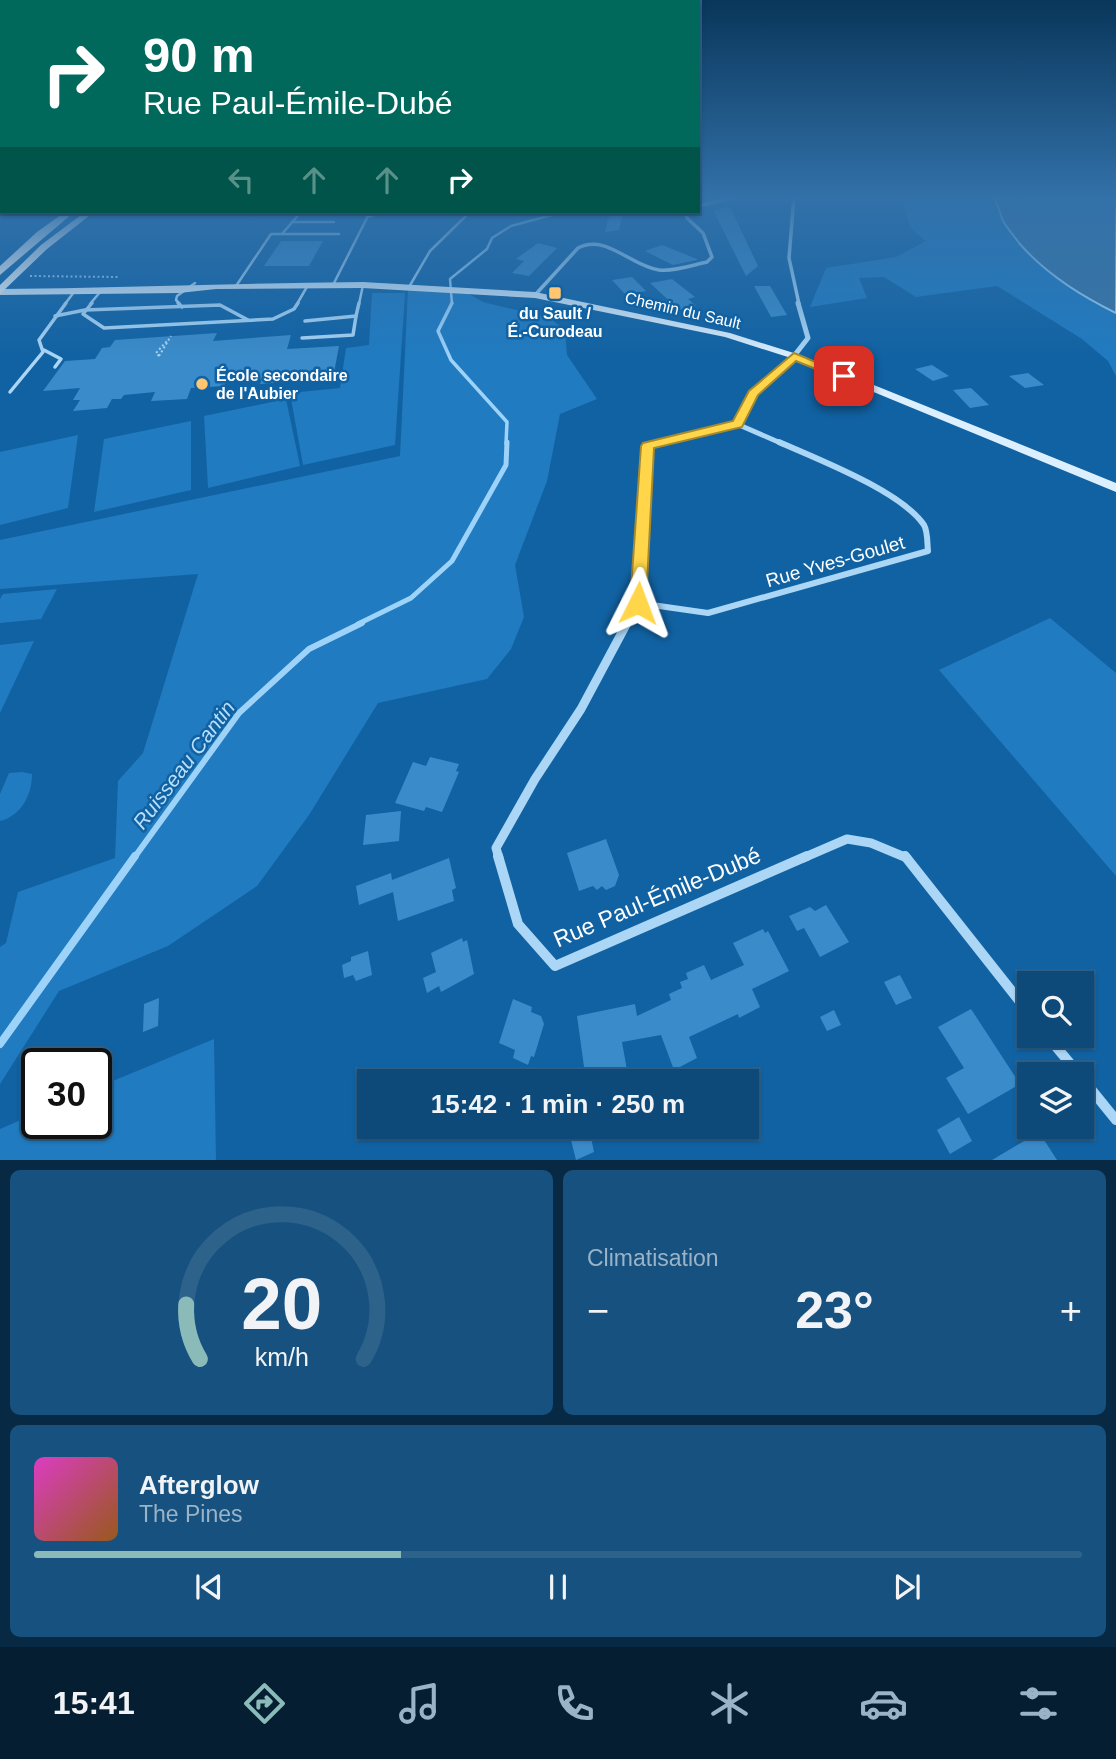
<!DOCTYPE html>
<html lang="fr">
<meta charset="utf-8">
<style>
body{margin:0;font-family:Arial,sans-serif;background:#16517f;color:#f1f3f6;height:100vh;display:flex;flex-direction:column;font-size:26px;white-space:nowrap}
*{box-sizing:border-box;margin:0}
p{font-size:23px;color:#9ab3c7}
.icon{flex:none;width:38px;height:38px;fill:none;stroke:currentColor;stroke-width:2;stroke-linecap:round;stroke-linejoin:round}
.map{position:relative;height:1160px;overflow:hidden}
.drawer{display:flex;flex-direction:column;gap:10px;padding:10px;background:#072943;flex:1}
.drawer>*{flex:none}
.guide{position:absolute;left:0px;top:0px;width:700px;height:214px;box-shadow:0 2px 5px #0004,0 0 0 2px #2d628b;background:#00695c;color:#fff;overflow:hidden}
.tools{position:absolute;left:1017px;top:971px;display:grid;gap:14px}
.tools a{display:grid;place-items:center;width:77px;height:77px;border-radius:0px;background:#0d4a7a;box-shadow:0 2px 5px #0004,0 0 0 2px #2d628b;font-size:35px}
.speed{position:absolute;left:21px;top:1048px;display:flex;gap:14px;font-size:35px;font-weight:700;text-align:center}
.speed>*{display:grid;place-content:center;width:91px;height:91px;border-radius:50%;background:#0d4a7a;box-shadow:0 2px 5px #0004,0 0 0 2px #2d628b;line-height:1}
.speed .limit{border:4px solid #111;border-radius:10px;background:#fff;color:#111}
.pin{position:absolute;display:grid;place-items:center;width:60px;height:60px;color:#fff;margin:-30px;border-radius:14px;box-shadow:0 4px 10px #0006}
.me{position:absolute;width:77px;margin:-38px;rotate:3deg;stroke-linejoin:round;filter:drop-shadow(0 0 5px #0008)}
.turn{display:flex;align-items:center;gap:24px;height:147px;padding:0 28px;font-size:32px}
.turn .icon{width:91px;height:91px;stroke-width:2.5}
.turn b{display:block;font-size:49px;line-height:60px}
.lanes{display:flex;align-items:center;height:66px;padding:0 28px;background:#0003;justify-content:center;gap:35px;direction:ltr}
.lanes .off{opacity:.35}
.big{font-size:52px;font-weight:800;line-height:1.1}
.drawer .card{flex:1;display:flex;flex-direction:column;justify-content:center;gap:10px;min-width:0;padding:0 24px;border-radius:10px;background:#16517f}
.drawer .dial{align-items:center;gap:0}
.dial svg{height:182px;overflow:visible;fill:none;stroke:#2d628b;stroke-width:7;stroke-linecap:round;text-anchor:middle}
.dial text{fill:#f1f3f6;stroke:none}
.song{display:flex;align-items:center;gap:21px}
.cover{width:84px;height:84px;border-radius:10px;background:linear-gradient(135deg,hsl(310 70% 55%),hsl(30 70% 35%))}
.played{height:7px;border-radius:4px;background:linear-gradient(90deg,#8bbbb9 35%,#2d628b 35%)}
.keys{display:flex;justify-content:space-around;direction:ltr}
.heat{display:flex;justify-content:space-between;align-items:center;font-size:38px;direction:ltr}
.drawer .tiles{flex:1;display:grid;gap:10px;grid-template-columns:1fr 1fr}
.card:last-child{grid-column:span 2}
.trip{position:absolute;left:357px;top:1069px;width:402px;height:70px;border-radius:0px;background:#0d4a7a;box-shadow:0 2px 5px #0004,0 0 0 2px #2d628b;font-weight:800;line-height:70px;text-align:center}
.dock{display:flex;height:112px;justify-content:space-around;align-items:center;background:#051e31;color:#9ab3c7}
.dock .icon{width:49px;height:49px}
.dock .selected{color:#8bbbb9}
.dock b{font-size:32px;color:#f1f3f6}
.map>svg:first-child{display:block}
.green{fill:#207bc0}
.water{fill:#3b74a2;stroke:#9dd2f9;stroke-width:2}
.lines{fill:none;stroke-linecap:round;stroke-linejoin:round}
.stream-far4{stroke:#9dd2f9;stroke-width:2.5}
.stream-far3{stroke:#9dd2f9;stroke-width:3.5}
.stream-far2{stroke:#9dd2f9;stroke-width:5}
.stream-far1{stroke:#9dd2f9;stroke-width:6}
.stream{stroke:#9dd2f9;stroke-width:8}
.building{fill:#3a8bc9}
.path{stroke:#abd6f6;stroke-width:2;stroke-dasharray:2 2.5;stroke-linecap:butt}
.lane-far1{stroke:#abd6f6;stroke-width:2.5}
.lane{stroke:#abd6f6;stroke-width:3.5}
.street-far4{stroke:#abd6f6;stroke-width:3.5}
.street-far3{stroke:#abd6f6;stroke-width:5}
.street-far2{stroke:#abd6f6;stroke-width:6}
.street-far1{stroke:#abd6f6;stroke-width:9}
.street{stroke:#abd6f6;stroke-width:10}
.secondary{fill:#dceffe;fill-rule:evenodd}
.primary{fill:#fafcff;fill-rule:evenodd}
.route{fill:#ffd54a;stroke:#a68a30;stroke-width:2}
.poi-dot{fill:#ffc570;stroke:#1162a3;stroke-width:2.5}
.labels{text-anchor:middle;stroke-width:5;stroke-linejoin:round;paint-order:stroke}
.far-street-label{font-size:16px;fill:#fff;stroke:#1162a3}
.far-poi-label{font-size:16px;font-weight:bold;fill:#fff;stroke:#1162a3}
.street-label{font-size:19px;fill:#fff;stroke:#1162a3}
.water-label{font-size:21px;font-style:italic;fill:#b8dffc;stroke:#1162a3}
.near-street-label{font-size:23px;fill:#fff;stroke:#1162a3}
</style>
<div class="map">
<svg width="1116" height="1161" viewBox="0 0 1116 1161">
<rect width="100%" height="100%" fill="#1162a3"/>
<g class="green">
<path d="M901 196H992L997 202 1002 220 1050 273 1094 303 1116 313V376L1108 361 1082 339 997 286 916 297 884 277 859 278 867 298 810 307 826 268 896 257 926 241 910 228Z"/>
<path d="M408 290 467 293 483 302 550 318 565 331 567 355 597 399 560 414 547 481 515 565 524 617 511 649 487 679 378 703 309 815 257 886 168 946 59 991 0 1084V947L6 943 18 892 115 858 118 781 143 753 198 574 0 589V540L400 456Z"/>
<path d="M372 293H405L395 445 303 465 290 393 340 388 346 348 369 345Z"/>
<path d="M286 399 300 466 208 488 204 416Z"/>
<path d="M191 421V490L94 512 104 439Z"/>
<path d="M78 435 68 508 0 525V452Z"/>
<path d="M57 589 41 619 0 623V599L3 594Z"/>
<path d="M1050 618 1116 673V876L939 670Z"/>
<path d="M34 641 0 713V645Z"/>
<path d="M22 772 32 774C32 795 21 816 0 821V794L9 773Z"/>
<path d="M214 1039 216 1160H0V1129L37 1113V1124H96V1088Z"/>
</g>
<path class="water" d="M992 196H1116V313C1081 296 1045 273 1019 243 1014 236 1007 228 1003 221 999 212 999 204 992 196Z"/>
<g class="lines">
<path class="stream-far4" d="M452 304 450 279 487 249 492 238 511 226 563 212"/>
<path class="stream-far3" d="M452 303 438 331 451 360 507 422 506 444"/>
<path class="stream-far2" d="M358 624 411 598 452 561 506 465 507 442"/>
<path class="stream-far1" d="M134 858 239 713 309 649 362 623"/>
<path class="stream" d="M0 1044 135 856"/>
</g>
<g class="building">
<path d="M730 207 758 266 746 276 713 210Z"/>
<path d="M610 212H623L619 230 605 232Z"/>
<path d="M281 241H323L309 266H264Z"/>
<path d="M538 243 557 248 529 276 512 273 524 261 516 259Z"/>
<path d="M662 245 697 259V260L673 265 645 251Z"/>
<path d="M632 277 646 291 626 295 612 280Z"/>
<path d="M672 279 695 297 688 299 696 306 679 310 650 283Z"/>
<path d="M754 286H770L787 315 771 317Z"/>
<path d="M217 333 213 341 291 335 287 349 339 346 333 378 260 384 262 379 226 382 224 386 191 388 187 399 151 401 155 392 124 395 121 399H112L107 408 73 411 80 400H73L80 388 43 391 65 361 95 359 102 348 110 347 115 340Z"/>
<path d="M932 365 949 376 933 381 915 369Z"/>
<path d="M1028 373 1044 385 1025 388 1009 376Z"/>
<path d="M971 388 989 405 970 408 953 390Z"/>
<path d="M430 757 459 764 456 771 459 772 442 812 426 807 424 811 395 803 413 762 426 766Z"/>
<path d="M401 811 399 841 363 845 366 815Z"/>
<path d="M606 839 619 875 615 886 606 890 602 886 597 890 593 886 579 891 567 853Z"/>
<path d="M449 858 456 888 452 890 454 901 398 921 393 892 359 905 356 886 391 873 392 880Z"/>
<path d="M826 905 849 942 820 957 804 928 797 931 789 916 810 907 815 911Z"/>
<path d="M763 929 765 933 768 931 789 971 752 989 760 1007 739 1018 738 1014 689 1037 697 1058 674 1070 661 1035 622 1042 627 1070 599 1076 601 1070 585 1074 577 1016 635 1004 637 1016 671 1000 669 994 682 988 680 982 688 979 686 973 704 965 711 980 744 965 733 943Z"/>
<path d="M462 938 463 942 467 940 474 974 441 992 439 986 427 993 423 978 436 972 431 953Z"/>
<path d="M368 951 372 975 356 981 353 975 344 978 342 965 351 961V957Z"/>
<path d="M900 975 912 998 896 1005 884 982Z"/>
<path d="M159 998 158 1026 143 1032 144 1004Z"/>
<path d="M513 999 532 1007 531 1012 541 1016 544 1024 534 1057 531 1056 528 1065 513 1058 515 1050 499 1043Z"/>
<path d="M971 1009 1020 1084 968 1114 946 1078 964 1068 938 1027Z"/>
<path d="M834 1010 841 1025 827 1031 820 1017Z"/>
<path d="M959 1117 972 1141 950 1154 937 1130Z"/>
<path d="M589 1128 594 1152 576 1160 570 1136Z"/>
<path d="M1039 1132 1057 1160H992Z"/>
</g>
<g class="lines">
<g class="path">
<path d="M30 276 118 277"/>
<path d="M159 356 171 336"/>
<path d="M159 356 156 353 167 341"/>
</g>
<g class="lane-far1">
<path d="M301 212H346"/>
<path d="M367 217 386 212"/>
<path d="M292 222H334"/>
<path d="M282 234 301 212"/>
<path d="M333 285 370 212"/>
<path d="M236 286 271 234H339"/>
<path d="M409 287 430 251 470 212"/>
<path d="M65 304 74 292"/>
<path d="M90 304 101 291"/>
<path d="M180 304 176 300 177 296 195 283"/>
<path d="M297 304 308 285"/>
<path d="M359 304 363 285"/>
</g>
<g class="lane">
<path d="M92 303 83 314 104 328 273 319 294 309 298 303"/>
<path d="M178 303 182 307"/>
<path d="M55 316 85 310 220 305 248 320"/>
<path d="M305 321 356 316 359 303"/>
<path d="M302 338 353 335 356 316"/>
<path d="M44 350 61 359 55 367"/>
<path d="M10 392 43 352 39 340 66 303"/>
</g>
<g class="street-far4">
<path d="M794 196 789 258 799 304"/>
<path d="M698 206 740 196"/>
<path d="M535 295 578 248C605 233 631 266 659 270 673 272 693 265 707 262L712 257 703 233 687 218 685 212"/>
</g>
<g class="street-far3">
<path d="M737 424 783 444"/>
<path d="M656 444 737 424 753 393 794 356 808 338 798 303"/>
</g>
<g class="street-far2">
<path d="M638 603 708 613 928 551C927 543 928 532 924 525 901 491 817 459 779 442"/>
<path d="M627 624 638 603 647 446 663 442"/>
</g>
<g class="street-far1">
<path d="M499 858 496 848 535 779 581 709 627 623"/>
<path d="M803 858 847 839 871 843 907 858"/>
</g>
<g class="street">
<path d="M498 856 518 924 555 966 807 856"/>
<path d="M905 856 1029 1013"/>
<path d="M1047 1036 1079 1074"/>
<path d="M1082 1078 1116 1120"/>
</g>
<path class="secondary" d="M363 282 535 292 730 333 797 354 1116 483V492L791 358 725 337 535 298 363 288 216 289 179 293 0 295V289C121 288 242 283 363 282Z"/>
<g class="primary">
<path d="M65 212 73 213 0 275V266L37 232Z"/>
<path d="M85 212H94L47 249 0 294V285L41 245Z"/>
</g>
</g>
<linearGradient id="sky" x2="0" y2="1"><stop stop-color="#09365a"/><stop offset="0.55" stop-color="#3271a9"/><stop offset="1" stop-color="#3271a9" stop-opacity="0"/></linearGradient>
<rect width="1116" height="359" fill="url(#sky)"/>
<path class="route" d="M794 353 849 376 840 379 796 361 758 395 742 427 654 448 646 603 644 607H632L630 603 641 446 643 443 733 421 749 391Z"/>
<g class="poi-dot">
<rect x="548" y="286" width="14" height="14" rx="3.5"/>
<circle cx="202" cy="384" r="7"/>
</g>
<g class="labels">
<g class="far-street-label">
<text transform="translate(683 310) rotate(13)" y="6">Chemin du Sault</text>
</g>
<g class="far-poi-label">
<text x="555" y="319">du Sault /<tspan x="555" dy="18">É.-Curodeau</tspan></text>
<text x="216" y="381" text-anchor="start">École secondaire<tspan x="216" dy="18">de l'Aubier</tspan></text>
</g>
<g class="street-label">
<text transform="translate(835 561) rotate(-16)" y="7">Rue Yves-Goulet</text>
</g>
<g class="water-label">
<text transform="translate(184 765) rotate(-53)" y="7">Ruisseau Cantin</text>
</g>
<g class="near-street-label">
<text transform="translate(657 897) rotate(-23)" y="8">Rue Paul-Émile-Dubé</text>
</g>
</g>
</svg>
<div class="tools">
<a><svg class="icon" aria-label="search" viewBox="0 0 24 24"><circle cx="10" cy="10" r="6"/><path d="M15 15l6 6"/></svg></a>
<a><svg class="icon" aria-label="layers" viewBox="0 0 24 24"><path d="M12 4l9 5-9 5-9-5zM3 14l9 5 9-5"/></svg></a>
</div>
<div class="speed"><div class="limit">30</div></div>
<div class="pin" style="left:844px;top:376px;background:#d93025"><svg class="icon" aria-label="arrive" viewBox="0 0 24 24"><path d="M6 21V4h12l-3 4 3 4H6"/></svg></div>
<svg class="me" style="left:638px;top:603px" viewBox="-20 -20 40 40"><path d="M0-17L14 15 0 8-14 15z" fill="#ffd54a" stroke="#fff" stroke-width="4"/></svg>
<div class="trip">15:42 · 1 min · 250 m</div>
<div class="guide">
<div class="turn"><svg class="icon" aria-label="right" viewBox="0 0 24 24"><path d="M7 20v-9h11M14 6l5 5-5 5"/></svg><div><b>90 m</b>Rue Paul-Émile-Dubé</div></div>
<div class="lanes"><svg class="icon off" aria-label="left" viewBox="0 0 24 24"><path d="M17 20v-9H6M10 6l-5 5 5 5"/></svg><svg class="icon off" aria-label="ahead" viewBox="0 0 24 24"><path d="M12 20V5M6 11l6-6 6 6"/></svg><svg class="icon off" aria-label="ahead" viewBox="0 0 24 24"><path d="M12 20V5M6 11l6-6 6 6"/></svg><svg class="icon" aria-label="right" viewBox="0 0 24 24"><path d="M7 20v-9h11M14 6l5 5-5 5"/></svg></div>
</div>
</div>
<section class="drawer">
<div class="tiles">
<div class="card dial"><svg viewBox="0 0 100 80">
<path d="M14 69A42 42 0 1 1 86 69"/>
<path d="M14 69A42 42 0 0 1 8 45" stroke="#8bbbb9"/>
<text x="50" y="56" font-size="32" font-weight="700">20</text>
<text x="50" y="72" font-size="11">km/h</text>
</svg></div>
<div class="card"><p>Climatisation</p>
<div class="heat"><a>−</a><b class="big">23°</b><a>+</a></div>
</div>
<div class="card">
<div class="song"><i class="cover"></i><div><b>Afterglow</b><p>The Pines</p></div></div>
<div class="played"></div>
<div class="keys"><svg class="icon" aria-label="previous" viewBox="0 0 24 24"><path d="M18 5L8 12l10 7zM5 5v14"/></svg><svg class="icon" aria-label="pause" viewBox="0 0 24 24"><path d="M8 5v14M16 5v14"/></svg><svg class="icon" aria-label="next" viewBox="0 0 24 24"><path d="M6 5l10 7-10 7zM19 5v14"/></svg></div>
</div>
</div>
</section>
<nav class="dock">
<b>15:41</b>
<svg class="icon selected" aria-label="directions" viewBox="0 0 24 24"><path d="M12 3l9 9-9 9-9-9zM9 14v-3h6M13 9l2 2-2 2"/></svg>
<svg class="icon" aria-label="music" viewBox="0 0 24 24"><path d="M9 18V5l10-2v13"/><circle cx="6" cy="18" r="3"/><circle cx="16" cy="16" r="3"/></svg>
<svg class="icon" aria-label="phone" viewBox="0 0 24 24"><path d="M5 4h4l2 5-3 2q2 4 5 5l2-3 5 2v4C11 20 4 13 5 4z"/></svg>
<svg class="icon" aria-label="climate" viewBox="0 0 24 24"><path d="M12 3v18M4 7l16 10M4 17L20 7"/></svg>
<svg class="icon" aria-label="car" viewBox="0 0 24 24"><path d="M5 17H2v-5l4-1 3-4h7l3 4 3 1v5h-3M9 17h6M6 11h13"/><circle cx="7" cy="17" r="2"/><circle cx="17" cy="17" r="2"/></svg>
<svg class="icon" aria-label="filters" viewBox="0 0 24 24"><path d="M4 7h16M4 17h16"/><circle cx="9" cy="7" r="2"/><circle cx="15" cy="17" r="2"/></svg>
</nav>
